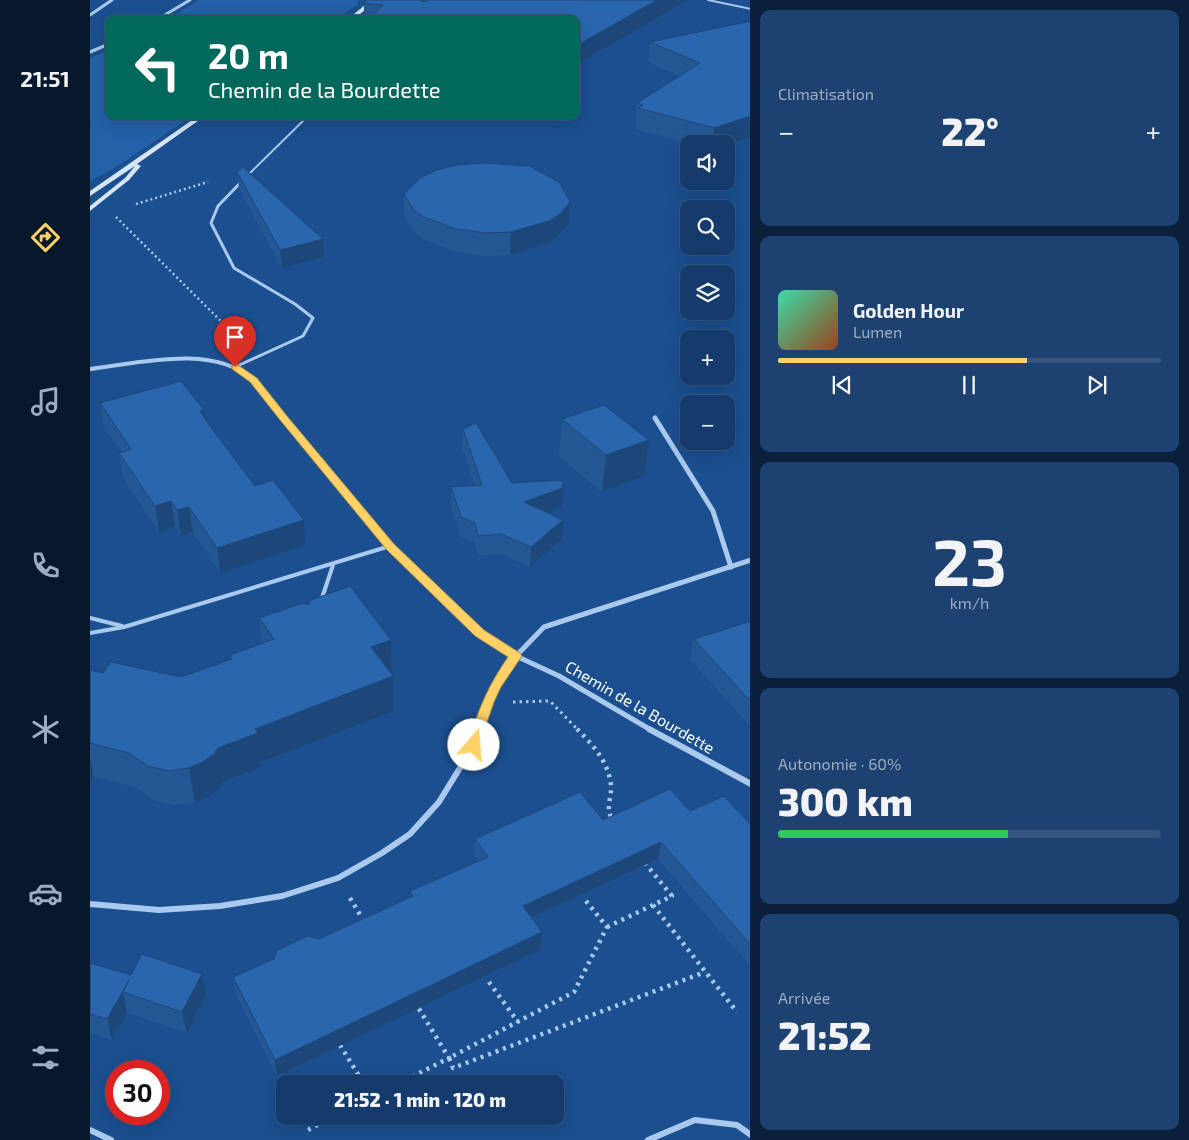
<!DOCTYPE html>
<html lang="fr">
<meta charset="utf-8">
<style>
body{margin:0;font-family:"Exo 2",sans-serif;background:#1d4271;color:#f1f3f6;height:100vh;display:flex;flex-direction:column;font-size:19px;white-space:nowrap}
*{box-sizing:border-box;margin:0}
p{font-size:16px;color:#9dadc1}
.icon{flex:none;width:28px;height:28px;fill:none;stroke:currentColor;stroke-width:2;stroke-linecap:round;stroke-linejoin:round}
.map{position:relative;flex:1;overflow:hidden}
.panel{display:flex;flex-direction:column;gap:10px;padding:10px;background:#0b203b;width:439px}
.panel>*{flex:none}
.guide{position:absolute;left:15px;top:15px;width:475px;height:105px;border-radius:10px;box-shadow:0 5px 20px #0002,0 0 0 1px #33557e;background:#00695c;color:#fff;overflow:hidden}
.tools{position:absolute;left:590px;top:135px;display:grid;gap:10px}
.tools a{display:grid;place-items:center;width:55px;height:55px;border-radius:10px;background:#143b6b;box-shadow:0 5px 20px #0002,0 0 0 1px #33557e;font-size:25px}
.speed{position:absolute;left:15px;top:1060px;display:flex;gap:10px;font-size:25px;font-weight:700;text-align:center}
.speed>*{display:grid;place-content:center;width:65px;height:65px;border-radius:50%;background:#143b6b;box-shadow:0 5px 20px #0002,0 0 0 1px #33557e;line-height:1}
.speed .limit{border:8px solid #d22;background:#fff;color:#111}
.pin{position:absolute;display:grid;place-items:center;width:42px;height:42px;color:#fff;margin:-51px -21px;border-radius:50% 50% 50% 0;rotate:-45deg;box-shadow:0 0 5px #0007}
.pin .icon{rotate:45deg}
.me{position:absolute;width:55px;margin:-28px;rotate:18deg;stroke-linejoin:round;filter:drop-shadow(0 0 4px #0008)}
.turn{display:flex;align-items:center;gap:18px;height:105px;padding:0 20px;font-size:22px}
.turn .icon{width:65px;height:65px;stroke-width:2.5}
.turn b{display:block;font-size:35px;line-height:42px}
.big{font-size:38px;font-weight:800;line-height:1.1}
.panel .widget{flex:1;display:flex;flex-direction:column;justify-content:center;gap:8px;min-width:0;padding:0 18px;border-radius:10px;background:#1d4271}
.panel .dial{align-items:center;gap:0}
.dial b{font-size:65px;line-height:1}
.song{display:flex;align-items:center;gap:15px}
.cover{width:60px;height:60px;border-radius:8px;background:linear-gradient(135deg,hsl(160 70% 55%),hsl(20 70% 35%))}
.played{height:5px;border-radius:2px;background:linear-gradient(90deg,#ffd166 65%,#33557e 65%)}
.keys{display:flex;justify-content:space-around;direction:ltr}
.heat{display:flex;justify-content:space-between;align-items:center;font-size:28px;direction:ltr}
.charge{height:8px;border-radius:4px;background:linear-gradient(90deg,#34c759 60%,#33557e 0)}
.trip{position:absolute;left:186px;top:1075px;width:288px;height:50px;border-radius:10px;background:#143b6b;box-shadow:0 5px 20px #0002,0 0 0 1px #33557e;font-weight:800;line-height:50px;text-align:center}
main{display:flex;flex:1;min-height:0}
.tabs{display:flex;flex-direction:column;width:90px;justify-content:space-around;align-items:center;background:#08182b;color:#9dadc1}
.tabs .icon{width:35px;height:35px}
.tabs .on{color:#ffd166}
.tabs b{font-size:22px;color:#f1f3f6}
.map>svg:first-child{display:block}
.green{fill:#2461a8}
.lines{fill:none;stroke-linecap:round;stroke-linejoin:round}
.path-far2{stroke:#a9c9ee;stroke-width:2.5;stroke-dasharray:2 3;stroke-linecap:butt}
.path-far1{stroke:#a9c9ee;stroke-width:3;stroke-dasharray:2.5 4;stroke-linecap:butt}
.path{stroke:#a9c9ee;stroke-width:4.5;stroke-dasharray:3 5;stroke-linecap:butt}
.lane-far2{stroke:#a9c9ee;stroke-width:2}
.lane-far1{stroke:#a9c9ee;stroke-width:3}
.lane{stroke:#a9c9ee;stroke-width:4}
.street-far3{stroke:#a9c9ee;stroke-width:3}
.street-far2{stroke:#a9c9ee;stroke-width:4}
.street-far1{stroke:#a9c9ee;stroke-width:5}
.street{stroke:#a9c9ee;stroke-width:6}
.secondary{fill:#d6e6fa;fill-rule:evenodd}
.wall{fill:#245895}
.shaded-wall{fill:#1d4779}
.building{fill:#2a66ad;stroke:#1d4779}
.route{fill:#ffd166;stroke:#a68842}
.labels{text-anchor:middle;stroke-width:5;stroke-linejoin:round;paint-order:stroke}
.street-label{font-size:16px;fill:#fff;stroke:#1b4f8f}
</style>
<main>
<nav class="tabs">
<b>21:51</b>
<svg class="icon on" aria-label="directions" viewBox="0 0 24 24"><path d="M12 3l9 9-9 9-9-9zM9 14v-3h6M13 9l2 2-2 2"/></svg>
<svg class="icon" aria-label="music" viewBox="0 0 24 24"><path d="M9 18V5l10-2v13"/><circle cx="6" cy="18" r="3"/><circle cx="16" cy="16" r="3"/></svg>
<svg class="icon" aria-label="phone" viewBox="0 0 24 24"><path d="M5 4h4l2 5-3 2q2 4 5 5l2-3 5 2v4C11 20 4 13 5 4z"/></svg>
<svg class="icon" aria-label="climate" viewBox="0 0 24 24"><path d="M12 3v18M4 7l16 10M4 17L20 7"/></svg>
<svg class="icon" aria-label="car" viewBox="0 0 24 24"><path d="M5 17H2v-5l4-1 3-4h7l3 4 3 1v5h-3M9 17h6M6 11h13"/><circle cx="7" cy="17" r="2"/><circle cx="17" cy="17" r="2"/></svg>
<svg class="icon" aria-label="filters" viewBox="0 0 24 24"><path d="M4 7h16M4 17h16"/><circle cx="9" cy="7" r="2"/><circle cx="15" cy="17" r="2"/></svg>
</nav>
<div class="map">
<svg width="661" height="1140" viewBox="0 0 661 1140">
<rect width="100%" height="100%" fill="#1b4f8f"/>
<g class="green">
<path d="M109 0H269L267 5 246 19H78Z"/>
<path d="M19 50V116H102L23 169 0 181V58Z"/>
</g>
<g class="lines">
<g class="path-far2">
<path d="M46 204 118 182"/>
<path d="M26 217 149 339"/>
</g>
<path class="path-far1" d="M423 702 460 701 488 730"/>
<g class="path">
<path d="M487 729C503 745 518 761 521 785 522 798 515 807 522 819"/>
<path d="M260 898 275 923"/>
<path d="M496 901 517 927 484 992 359 1058 363 1068 615 972"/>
<path d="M563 905 647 1012"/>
<path d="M517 927 582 896 555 863"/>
<path d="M399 982 428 1022"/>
<path d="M250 1045 274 1084"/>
<path d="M308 1084 359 1058 326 1004"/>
<path d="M218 1130 244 1116"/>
</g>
<g class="lane-far2">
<path d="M618 0 661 9"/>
<path d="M157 176 218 116"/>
</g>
<path class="lane-far1" d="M145 367 213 336 223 318 205 304 144 268 121 223 128 206 152 181"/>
<g class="lane">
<path d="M231 601 243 565"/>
<path d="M0 618 32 626"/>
<path d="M0 633 34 627 300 546"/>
</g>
<g class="street-far3">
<path d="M0 15 22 0"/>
<path d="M68 19 100 0"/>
<path d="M0 52 19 44"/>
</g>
<path class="street-far2" d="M0 369C50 363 121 344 163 379 175 389 184 406 193 418"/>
<g class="street-far1">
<path d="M192 417 300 546 389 633 426 656 469 676 561 730"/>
<path d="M565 418 623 511 641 567"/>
<path d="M388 730 397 702 405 685 426 656 454 627 661 560"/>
</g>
<g class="street">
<path d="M559 729 661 784"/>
<path d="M0 904 69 910 130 906 192 896 248 878 292 853 320 834 349 802 384 745 389 729"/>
<path d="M0 1130 21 1140"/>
<path d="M558 1140 605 1120 647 1125 661 1135"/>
</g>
<g class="secondary">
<path d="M281 0H287L264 19H258Z"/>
<path d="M108 116H115L47 164 51 166 39 180 0 211V206L35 178 45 166 0 196V191Z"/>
</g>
</g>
<g class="wall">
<path d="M277 0H598L486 65V19H274V3Z"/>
<path d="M661 21 636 144H599L546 129V125L545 124 547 103 590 76 558 62 560 42Z"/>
<path d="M147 172 234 257 192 268 149 189Z"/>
<path d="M314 194 479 224 468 236 458 243 420 255 395 256 366 252 334 240 323 231 314 216Z"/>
<path d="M10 403 114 410 115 418 120 426 165 486 214 520 215 545 130 573 103 532 91 536 85 526 69 532 33 478 29 453 31 452 14 427Z"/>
<path d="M472 419 559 440 554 476 512 492 469 456Z"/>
<path d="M373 429 422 483 472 507 457 513 472 539 440 567 410 554 388 555 385 543 370 536 361 507V487L385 486 372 448Z"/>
<path d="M169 618 301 640 302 674 303 676 304 711 171 762 172 767 132 782 129 789 118 797 105 803 84 805 65 801 46 787 4 777 1 782H0V670L13 673 91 677 141 659 140 655 172 643Z"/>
<path d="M661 621V727L600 659 604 639Z"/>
<path d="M600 811 661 823V967L568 859 442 918 452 932 451 949 187 1076 146 994 143 977 320 897V891L388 861 384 856 385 839 513 820Z"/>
<path d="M0 963 41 975 112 974 116 995 97 1033 38 1013 37 1012 22 1040 0 1033Z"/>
</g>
<g class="shaded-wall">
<path d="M567 0H598L486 65V46Z"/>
<path d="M661 116V137L636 145V144H622L624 128Z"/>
<path d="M480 202 479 224 468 236 458 243 420 255 421 232Z"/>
<path d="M233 239 234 257 192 268 190 250Z"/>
<path d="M114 410 117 434 110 411Z"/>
<path d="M559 440 554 476 512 492 516 455Z"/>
<path d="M473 488 472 507 433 522 434 502Z"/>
<path d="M81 501 85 526 69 532 65 506Z"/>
<path d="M99 507 103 532 91 536 87 510Z"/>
<path d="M214 520 215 545 130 573 127 548Z"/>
<path d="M473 520 472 539 440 567 441 547Z"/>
<path d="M301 640 302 674 281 647Z"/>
<path d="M303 676 304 711 171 762 172 767 132 782 129 789 118 797 105 803 99 768 128 748 165 729Z"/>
<path d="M0 758 4 777 1 782 0 776Z"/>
<path d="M571 842 568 859 432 922 433 906Z"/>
<path d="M452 932 451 949 187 1076 185 1060Z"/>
<path d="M112 974 116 995 97 1033 92 1012Z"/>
<path d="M39 980 33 992 37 1012 22 1040 17 1019Z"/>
</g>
<g class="building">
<path d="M277 0H331V1L335 2 338 0H567L486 46V19H283L280 18 293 5 274 3Z"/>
<path d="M661 21V116L624 128 548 108 553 105 547 103 610 63 560 42Z"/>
<path d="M394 163 439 166 469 182 480 202 470 214 459 221 421 232 396 233 366 229 334 217 323 209 314 194 330 178 347 170 367 165Z"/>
<path d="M153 167 233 239 190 250 147 172Z"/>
<path d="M91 381 114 410 110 411 120 426 165 486 183 480 214 520 127 548 99 507 87 510 81 501 65 506 29 453 41 449 10 403Z"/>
<path d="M514 405 559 440 516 455 472 419Z"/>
<path d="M386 423 422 483 472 480 473 488 434 502 473 520 441 547 411 534 388 536 385 523 371 517 361 487 392 485 373 429Z"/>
<path d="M260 586 301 640 281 647 303 676 165 729 168 733 128 748 124 754 113 762 99 768 78 771 58 766 39 753 0 743V670L13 673 21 662 91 677 142 659 140 655 184 639 169 618 213 603 218 605 221 600Z"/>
<path d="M661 621V702L604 639Z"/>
<path d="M580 789 600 811 634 796 659 823H661V945L571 842 433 906 452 932 185 1060 143 977 184 959 187 950 218 936 229 939 323 896 320 891 398 857 385 839 490 792 513 820Z"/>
<path d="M52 954 112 974 92 1012 33 992 39 980 17 1019 0 1014V963L41 975Z"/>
</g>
<path class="route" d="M142 365H148L167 378 197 416 304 544 394 630 430 653 432 656 411 687 404 702 388 749H379L377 745C389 709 396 689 418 657L385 636 296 549 190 420 160 382 142 369Z"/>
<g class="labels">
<g class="street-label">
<text transform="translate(550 707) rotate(30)" y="6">Chemin de la Bourdette</text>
</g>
</g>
</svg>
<div class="tools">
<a><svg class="icon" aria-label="sound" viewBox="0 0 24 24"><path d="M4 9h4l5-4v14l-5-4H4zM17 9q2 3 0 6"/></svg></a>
<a><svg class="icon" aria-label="search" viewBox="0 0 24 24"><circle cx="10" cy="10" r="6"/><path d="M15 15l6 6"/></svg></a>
<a><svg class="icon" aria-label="layers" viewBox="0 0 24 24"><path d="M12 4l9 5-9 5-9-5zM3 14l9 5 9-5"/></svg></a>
<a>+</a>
<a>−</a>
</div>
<div class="speed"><div class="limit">30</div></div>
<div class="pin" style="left:145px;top:367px;background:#d93025"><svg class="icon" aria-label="arrive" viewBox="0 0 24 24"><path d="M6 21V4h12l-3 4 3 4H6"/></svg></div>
<svg class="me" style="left:384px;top:745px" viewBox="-20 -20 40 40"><circle r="19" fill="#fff"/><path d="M0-13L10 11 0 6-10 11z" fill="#ffd166"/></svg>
<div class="trip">21:52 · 1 min · 120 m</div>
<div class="guide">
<div class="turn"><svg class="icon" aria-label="left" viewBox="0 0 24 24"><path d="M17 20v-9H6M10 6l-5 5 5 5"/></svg><div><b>20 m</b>Chemin de la Bourdette</div></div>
</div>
</div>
<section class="panel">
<div class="widget"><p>Climatisation</p>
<div class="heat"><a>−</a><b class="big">22°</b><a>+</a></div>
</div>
<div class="widget">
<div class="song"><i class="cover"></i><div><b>Golden Hour</b><p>Lumen</p></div></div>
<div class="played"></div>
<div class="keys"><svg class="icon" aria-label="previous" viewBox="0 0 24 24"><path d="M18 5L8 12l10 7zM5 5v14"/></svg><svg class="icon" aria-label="pause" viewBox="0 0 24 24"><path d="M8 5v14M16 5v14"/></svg><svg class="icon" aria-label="next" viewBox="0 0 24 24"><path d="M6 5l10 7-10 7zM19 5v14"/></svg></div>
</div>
<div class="widget dial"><b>23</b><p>km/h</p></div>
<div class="widget"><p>Autonomie · 60%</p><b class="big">300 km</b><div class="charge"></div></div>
<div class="widget"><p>Arrivée</p><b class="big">21:52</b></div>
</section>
</main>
